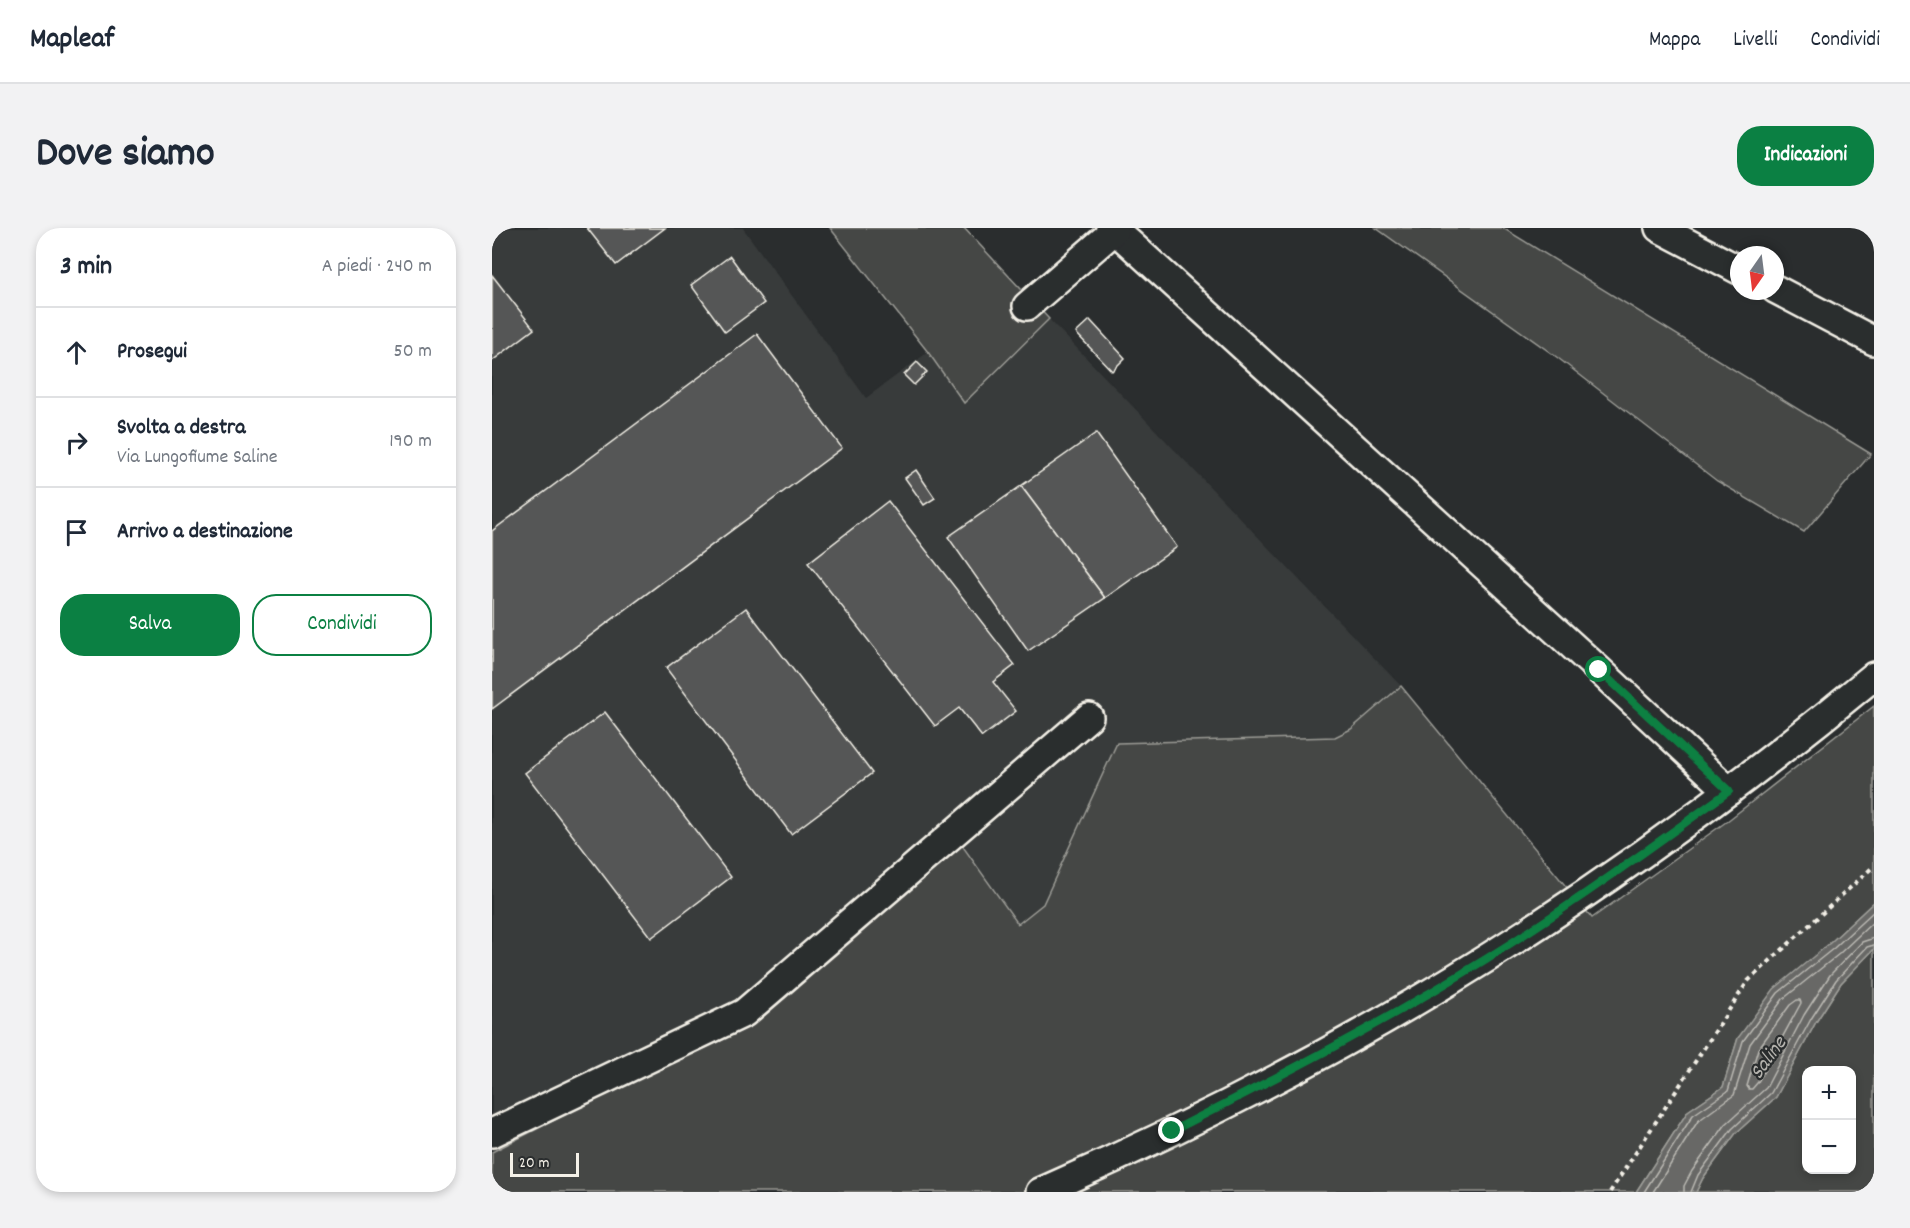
<!DOCTYPE html>
<html lang="it">
<meta charset="utf-8">
<style>
body{margin:0;font-family:Dekko,sans-serif;background:#f2f2f3;color:#1f2937}
.controls{position:absolute;right:18px;bottom:18px;display:grid;overflow:hidden;border-radius:12px;box-shadow:0 3px 9px #0003}
.controls button{width:54px;height:54px;display:grid;place-items:center;padding:0;border:0;border-bottom:2px solid #e0e1e3;background:#fff;color:#1f2937;font:30px sans-serif}
.compass{position:absolute;left:1238px;top:18px;width:54px;height:54px;border-radius:50%;background:#fff;box-shadow:0 3px 9px #0003;rotate:194deg}
.scale{position:absolute;left:18px;bottom:15px;width:69px;box-sizing:border-box;padding-left:6px;border:3px solid #f4f1e8;border-top:0;font-size:16px;line-height:21px;white-space:nowrap;color:#f4f1e8;-webkit-text-stroke:4px #2a2d2e;paint-order:stroke}
.stop{position:absolute;width:18px;height:18px;margin:-14px;border:4px solid #0b8043;border-radius:50%;background:#fff}
.stop.end{background:#0b8043;border-color:#fff;box-shadow:0 2px 6px #0008}
.list{margin:0;padding:0;list-style:none}
h2{display:flex;justify-content:space-between;align-items:center;height:78px;margin:0;padding:0 24px;font-size:26px}
h2 small{font-size:20px;font-weight:400;color:#747a83}
.list li{display:grid;grid-template-columns:39px 1fr auto;gap:18px;align-items:center;box-sizing:border-box;height:90px;padding:0 24px;border-top:2px solid #e0e1e3}
.list b{display:block;font-size:22px;white-space:nowrap}
.list p{margin:0;font-size:20px;white-space:nowrap;color:#747a83}
.list em{font-size:20px;font-style:normal;color:#747a83}
.actions{display:flex;gap:12px;padding:18px 24px}
.actions a{flex:1;padding:14px 0;border:2px solid #0b8043;border-radius:24px;text-align:center;font-size:21px;color:#0b8043}
.actions .main{background:#0b8043;color:#fff}
.icon{flex:none;width:33px;height:33px;fill:none;stroke:currentColor;stroke-width:2;stroke-linecap:round;stroke-linejoin:round}
.map{position:relative;flex:none;width:1382px;height:964px;overflow:hidden;border-radius:24px}
header{display:flex;align-items:center;gap:36px;box-sizing:border-box;height:84px;padding:0 30px;background:#fff;border-bottom:2px solid #e0e1e3}
header strong{font-size:28px}
nav{display:flex;gap:33px;margin-inline-start:auto;font-size:21px}
.intro{display:flex;align-items:center;justify-content:space-between;box-sizing:border-box;height:144px;padding:0 36px}
h1{margin:0;font-size:42px}
.button{padding:15px 27px;border-radius:24px;background:#0b8043;color:#fff;font-size:21px;font-weight:700}
main{display:flex;gap:36px;padding:0 36px}
aside{flex:1;background:#fff;border-radius:24px;box-shadow:0 3px 9px #0003}
.map>svg:first-child{display:block}
.built{fill:#373a3a}
.green{fill:#444645;stroke:#9c9c96;stroke-width:1.5;fill-rule:evenodd}
.water{fill:#676866;stroke:#9f9f9a;stroke-width:1.5}
.lines{fill:none;stroke-linecap:round;stroke-linejoin:round}
.shore{stroke:#bcbab4;stroke-width:1.5}
.building{fill:#555756;stroke:#f4f1e8;stroke-width:1.5}
.minor-casing{stroke:#f4f1e8;stroke-width:32}
.path{stroke:#f4f1e8;stroke-width:4;stroke-dasharray:4.5 4.5;stroke-linecap:butt}
.minor{stroke:#2a2d2e;stroke-width:27}
.route{stroke:#0b8043;stroke-width:8}
.labels{text-anchor:middle;stroke-width:4.5;stroke-linejoin:round;paint-order:stroke}
.water-label{font-size:21px;font-style:italic;fill:#b5b3ae;stroke:#2a2d2e}
</style>
<header>
<strong>Mapleaf</strong>
<nav><a>Mappa</a><a>Livelli</a><a>Condividi</a></nav>
</header>
<div class="intro"><h1>Dove siamo</h1><a class="button">Indicazioni</a></div>
<main>
<aside>
<h2>3 min<small>A piedi · 240 m</small></h2>
<ul class="list">
<li><svg class="icon" aria-label="ahead" viewBox="0 0 24 24"><path d="M12 20V5M6 11l6-6 6 6"/></svg><div><b>Prosegui</b></div><em>50 m</em></li>
<li><svg class="icon" aria-label="right" viewBox="0 0 24 24"><path d="M7 20v-9h11M14 6l5 5-5 5"/></svg><div><b>Svolta a destra</b><p>Via Lungofiume Saline</p></div><em>190 m</em></li>
<li><svg class="icon" aria-label="arrive" viewBox="0 0 24 24"><path d="M6 21V4h12l-3 4 3 4H6"/></svg><div><b>Arrivo a destinazione</b></div></li>
</ul>
<div class="actions"><a class="main">Salva</a><a>Condividi</a></div>
</aside>
<div class="map">
<svg width="1382" height="964" viewBox="0 0 1382 964">
<rect width="100%" height="100%" fill="#2a2d2e"/>
<filter id="ink" filterUnits="userSpaceOnUse"><feTurbulence type="fractalNoise" baseFrequency=".0167" numOctaves="2"/><feDisplacementMap in="SourceGraphic" scale="12" xChannelSelector="R" yChannelSelector="G"/><feConvolveMatrix kernelMatrix="1 2 1 2 8 2 1 2 1" color-interpolation-filters="sRGB"/></filter>
<g filter="url(#ink)">
<polygon class="built" points="0,0 251,0 374,170 436,124 472,174 557,91 909,458 859,501 843,509 625,515 551,677 525,696 468,614 262,790 0,924"/>
<g class="green">
<polygon points="338,0 472,0 557,91 472,175 436,124"/>
<polygon points="884,0 1011,0 1379,226 1312,304 1225,253 1066,130"/>
<polygon points="909,458 1100,690 1234,594 1382,478 1382,674 1338,715 1246,810 1231,859 1196,883 1144,964 0,964 0,924 262,790 467,613 526,696 551,676 625,515 843,509 859,501"/>
<path d="M1382 721V964H1204L1211 950 1244 905 1284 869 1324 794 1349 755ZM1314 842H1360V942H1314Z"/>
</g>
<polygon class="water" points="1382,674 1382,721 1349,755 1324,794 1284,869 1244,905 1211,950 1204,964 1144,964 1196,883 1231,859 1246,810 1282,761 1338,715"/>
<g class="lines">
<g class="shore">
<polygon points="1305,772 1308,772 1309,775 1266,854 1260,861 1257,861 1255,858 1266,821 1298,777"/>
<polyline points="1152,964 1201,887 1236,863 1251,813 1286,765 1342,720 1382,683"/>
<polyline points="1161,964 1206,893 1242,867 1258,816 1291,771 1347,726 1382,693"/>
<polyline points="1192,964 1192,958 1200,943 1234,896 1274,860 1312,787 1338,747 1370,714 1382,710"/>
<polyline points="1199,964 1206,947 1240,901 1279,865 1319,791 1344,752 1375,719 1382,717"/>
</g>
</g>
<g class="building">
<polygon points="95,0 173,0 124,37"/>
<polygon points="238,28 272,75 233,104 199,57"/>
<polygon points="0,47 42,101 0,133"/>
<polygon points="598,92 633,130 620,143 584,105"/>
<polygon points="265,106 350,220 0,481 0,303"/>
<polygon points="425,134 435,144 422,157 412,147"/>
<polygon points="604,205 685,319 613,370 529,258"/>
<polygon points="424,242 443,270 432,277 413,250"/>
<polygon points="529,258 613,370 536,423 456,309"/>
<polygon points="396,273 523,437 501,454 524,483 490,509 467,480 443,498 316,335"/>
<polygon points="254,380 380,545 299,606 174,440"/>
<polygon points="113,484 239,649 159,710 33,545"/>
</g>
<g class="lines">
<defs>
<g id="minor">
<polyline points="625,0 623,2 1107,442 1237,563"/>
<polyline points="1167,0 1247,42"/>
<polyline points="1283,61 1382,113"/>
<polyline points="535,78 623,2 618,0"/>
<polyline points="0,905 252,785 597,489"/>
<path d="M548 964C701 897 852 820 995 730 1130 645 1259 550 1382 448"/>
</g>
</defs>
<use href="#minor" class="minor-casing"/>
<polyline class="path" points="1118,964 1256,753 1382,638"/>
<use href="#minor" class="minor"/>
</g>
</g>
<g class="lines" filter="url(#ink)">
<path class="route" d="M680 903C786 849 893 794 994 731 1077 679 1157 621 1237 563L1107 442"/>
</g>
<g class="labels">
<g class="water-label">
<text transform="translate(1275 829) rotate(-54)" y="7">Saline</text>
</g>
</g>
</svg>
<div class="controls">
<button>+</button>
<button>−</button>
</div>
<svg class="compass" viewBox="-18 -18 36 36"><path d="M0-13l5 13h-10z" fill="#e53935"/><path d="M0 13l5-13h-10z" fill="#747a83"/></svg>
<div class="scale">20 m</div>
<div class="stop" style="left:1107px;top:442px"></div>
<div class="stop end" style="left:680px;top:903px"></div>
</div>
</main>
